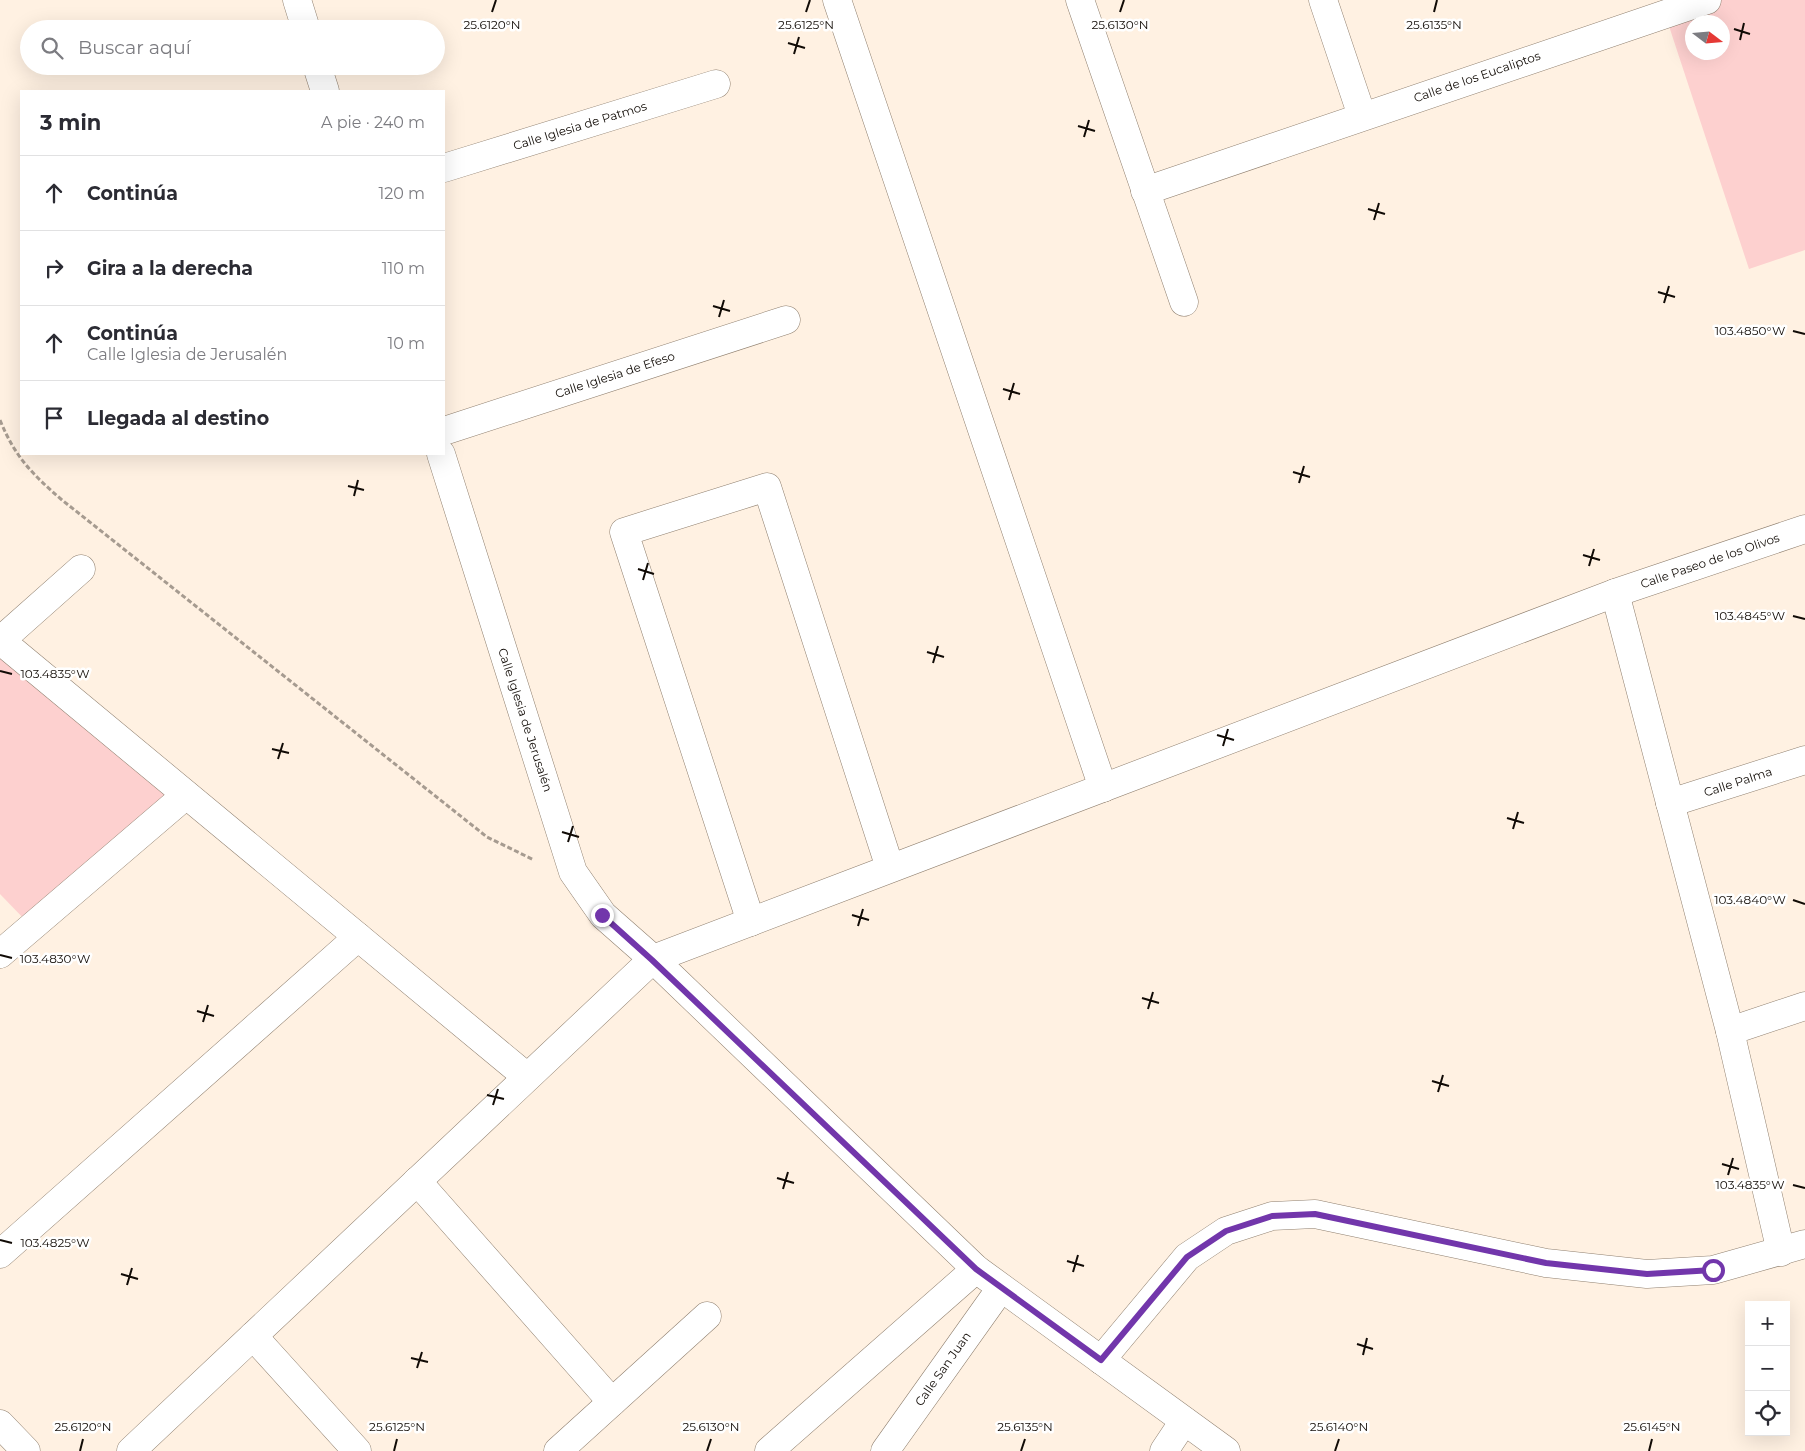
<!DOCTYPE html>
<html lang="es">
<meta charset="utf-8">
<style>
body{margin:0;font-family:Montserrat,sans-serif;background:#f7f7f7;color:#2b2b33}
.controls{position:absolute;right:15px;bottom:15px;display:grid;overflow:hidden;border-radius:0px;box-shadow:0 5px 20px #0002}
.controls button{width:45px;height:45px;display:grid;place-items:center;padding:0;border:0;border-bottom:1px solid #e1e1e2;background:#fff;color:#2b2b33;font:25px sans-serif}
.compass{position:absolute;left:1685px;top:15px;width:45px;height:45px;border-radius:50%;background:#fff;box-shadow:0 5px 20px #0002;rotate:106deg}
.stop{position:absolute;width:15px;height:15px;margin:-11px;border:4px solid #7236ab;border-radius:50%;background:#fff}
.stop.end{background:#7236ab;border-color:#fff;box-shadow:0 1px 5px #0008}
.list{margin:0;padding:0;list-style:none}
h2{display:flex;justify-content:space-between;align-items:center;height:65px;margin:0;padding:0 20px;font-size:21px}
h2 small{font-size:16px;font-weight:400;color:#7c7c81}
.list li{display:grid;grid-template-columns:32px 1fr auto;gap:15px;align-items:center;box-sizing:border-box;height:75px;padding:0 20px;border-top:1px solid #e1e1e2}
.list b{display:block;font-size:19px;white-space:nowrap}
.list p{margin:0;font-size:16px;white-space:nowrap;color:#7c7c81}
.list em{font-size:16px;font-style:normal;color:#7c7c81}
.icon{flex:none;width:28px;height:28px;fill:none;stroke:currentColor;stroke-width:2;stroke-linecap:round;stroke-linejoin:round}
.map{position:relative;flex:none;width:1805px;height:1451px;overflow:hidden}
.search{position:absolute;background:#fff;box-shadow:0 5px 20px #0002;left:20px;top:20px;width:425px;height:55px;display:flex;align-items:center;gap:12px;box-sizing:border-box;padding:0 18px;border-radius:28px;color:#7c7c81;font-size:19px}
.panel{position:absolute;background:#fff;box-shadow:0 5px 20px #0002;left:20px;top:90px;width:425px;height:365px;border-radius:0px}
.map>svg:first-child{display:block}
.green{fill:#fdd0cf;fill-rule:evenodd}
.lines{fill:none;stroke-linecap:round;stroke-linejoin:round}
.minor-casing{stroke:#908070;stroke-width:29}
.path{stroke:#a69b90;stroke-width:3;stroke-dasharray:5 2.5;stroke-linecap:butt}
.minor{stroke:#fff;stroke-width:28}
.route{stroke:#7236ab;stroke-width:6}
.ticks{fill:none;stroke:#110b06;stroke-width:2}
.labels{text-anchor:middle;stroke-width:5;stroke-linejoin:round;paint-order:stroke}
.street-label{font-size:12px;fill:#110b06;stroke:#fff}
.ticks-label{font-size:12px;text-anchor:middle;fill:#110b06;stroke:#fff;stroke-width:5;stroke-linejoin:round;paint-order:stroke}
</style>
<div class="map">
<svg width="1805" height="1451" viewBox="0 0 1805 1451">
<rect width="100%" height="100%" fill="#fff1e2"/>
<g class="green">
<path d="M1707 0H1805V250L1749 269 1665 14ZM1692 22H1722V52H1692Z"/>
<polygon points="0,645 174,793 28,923 0,894"/>
</g>
<g class="lines">
<defs>
<g id="minor">
<polyline points="297,0 306,29"/>
<polyline points="837,0 1103,788"/>
<polyline points="1080,0 1184,302"/>
<polyline points="1323,0 1362,116"/>
<polyline points="317,66 325,91"/>
<polyline points="444,168 716,84"/>
<polyline points="1145,191 1707,0"/>
<polyline points="444,431 786,320"/>
<polyline points="441,454 573,872 603,915 653,959 976,1269 1226,1451"/>
<polyline points="1615,593 1730,1031 1781,1252"/>
<polyline points="0,641 81,569"/>
<polyline points="1,641 527,1077"/>
<polyline points="1670,803 1805,760"/>
<polyline points="751,922 624,532 767,487 890,868"/>
<polyline points="0,954 186,795"/>
<polyline points="1730,1031 1805,1006"/>
<polyline points="417,1181 612,1402"/>
<polyline points="0,1254 358,937"/>
<polyline points="253,1336 357,1451"/>
<polyline points="1101,1360 1187,1257 1226,1231 1272,1216 1315,1214 1546,1263 1647,1274 1713,1270 1805,1244"/>
<polyline points="0,1424 26,1451"/>
<polyline points="131,1451 653,959 1615,593 1805,529"/>
<polyline points="558,1451 707,1316"/>
<polyline points="769,1451 976,1269"/>
<polyline points="885,1451 1001,1288"/>
<polyline points="1164,1451 1184,1421"/>
</g>
</defs>
<use href="#minor" class="minor-casing"/>
<path class="path" d="M0 420C15 457 32 474 62 500L487 837 534 860"/>
<use href="#minor" class="minor"/>
</g>
<g class="lines">
<polyline class="route" points="602,915 652,960 976,1269 1101,1360 1187,1257 1226,1231 1272,1216 1315,1214 1546,1263 1647,1274 1713,1270"/>
</g>
<path class="ticks" d="M492 12 496 0M806 12 810 0M1120 12 1124 0M1434 12 1437 0M1734 29 1750 34M1740 40 1744 23M788 43 805 48M794 54 799 37M1078 126 1095 131M1084 137 1089 120M1368 209 1385 214M1374 220 1379 203M1658 292 1675 297M1664 303 1669 286M713 306 730 311M719 317 724 300M1793 331 1805 334M1003 389 1020 394M1009 400 1014 383M1293 472 1310 477M1299 483 1304 466M348 486 364 490M354 496 358 480M1583 555 1600 560M1589 566 1594 549M638 569 654 574M643 580 648 563M1793 616 1805 619M927 652 944 657M933 663 938 646M0 671 12 674M1217 735 1234 740M1223 746 1228 729M272 749 289 753M278 759 283 743M1507 818 1524 823M1513 829 1518 812M562 832 579 837M568 842 573 826M1793 900 1805 904M852 915 869 920M858 926 863 909M0 955 12 958M1142 998 1159 1003M1148 1009 1153 992M197 1011 214 1016M203 1022 208 1005M1432 1081 1449 1086M1438 1092 1443 1075M487 1095 504 1099M493 1105 498 1089M1722 1164 1739 1169M1728 1175 1733 1158M777 1178 794 1183M1793 1185 1805 1188M783 1189 788 1172M0 1240 12 1243M1067 1261 1084 1266M1073 1272 1078 1255M121 1274 138 1279M127 1285 132 1268M1357 1344 1373 1349M1363 1355 1367 1338M411 1358 428 1362M417 1368 422 1352M80 1451 83 1439M394 1451 397 1439M707 1451 711 1439M1021 1451 1025 1439M1335 1451 1339 1439M1649 1451 1652 1439"/>
<g class="labels">
<g class="street-label">
<text transform="translate(1477 77) rotate(-19)" y="4">Calle de los Eucaliptos</text>
<text transform="translate(580 126) rotate(-17)" y="4">Calle Iglesia de Patmos</text>
<text transform="translate(615 375) rotate(-18)" y="4">Calle Iglesia de Efeso</text>
<text transform="translate(1710 561) rotate(-19)" y="4">Calle Paseo de los Olivos</text>
<text transform="translate(525 720) rotate(72)" y="4">Calle Iglesia de Jerusalén</text>
<text transform="translate(1738 782) rotate(-18)" y="4">Calle Palma</text>
<text transform="translate(943 1369) rotate(-55)" y="4">Calle San Juan</text>
</g>
</g>
<g class="ticks-label">
<text x="492" y="29">25.6120°N</text>
<text x="806" y="29">25.6125°N</text>
<text x="1120" y="29">25.6130°N</text>
<text x="1434" y="29">25.6135°N</text>
<text x="1750" y="335">103.4850°W</text>
<text x="1750" y="620">103.4845°W</text>
<text x="55" y="678">103.4835°W</text>
<text x="1750" y="904">103.4840°W</text>
<text x="55" y="963">103.4830°W</text>
<text x="1750" y="1189">103.4835°W</text>
<text x="55" y="1247">103.4825°W</text>
<text x="83" y="1431">25.6120°N</text>
<text x="397" y="1431">25.6125°N</text>
<text x="711" y="1431">25.6130°N</text>
<text x="1025" y="1431">25.6135°N</text>
<text x="1339" y="1431">25.6140°N</text>
<text x="1652" y="1431">25.6145°N</text>
</g>
</svg>
<div class="controls">
<button>+</button>
<button>−</button>
<button><svg class="icon" aria-label="locate" viewBox="0 0 24 24"><circle cx="12" cy="12" r="6"/><path d="M12 2v4M12 18v4M2 12h4M18 12h4"/></svg></button>
</div>
<svg class="compass" viewBox="-18 -18 36 36"><path d="M0-13l5 13h-10z" fill="#e53935"/><path d="M0 13l5-13h-10z" fill="#7c7c81"/></svg>
<div class="stop" style="left:1713px;top:1270px"></div>
<div class="stop end" style="left:602px;top:915px"></div>
<div class="search"><svg class="icon" aria-label="search" viewBox="0 0 24 24"><circle cx="10" cy="10" r="6"/><path d="M15 15l6 6"/></svg>Buscar aquí</div>
<section class="panel">
<h2>3 min<small>A pie · 240 m</small></h2>
<ul class="list">
<li><svg class="icon" aria-label="ahead" viewBox="0 0 24 24"><path d="M12 20V5M6 11l6-6 6 6"/></svg><div><b>Continúa</b></div><em>120 m</em></li>
<li><svg class="icon" aria-label="right" viewBox="0 0 24 24"><path d="M7 20v-9h11M14 6l5 5-5 5"/></svg><div><b>Gira a la derecha</b></div><em>110 m</em></li>
<li><svg class="icon" aria-label="ahead" viewBox="0 0 24 24"><path d="M12 20V5M6 11l6-6 6 6"/></svg><div><b>Continúa</b><p>Calle Iglesia de Jerusalén</p></div><em>10 m</em></li>
<li><svg class="icon" aria-label="arrive" viewBox="0 0 24 24"><path d="M6 21V4h12l-3 4 3 4H6"/></svg><div><b>Llegada al destino</b></div></li>
</ul>
</section>
</div>
